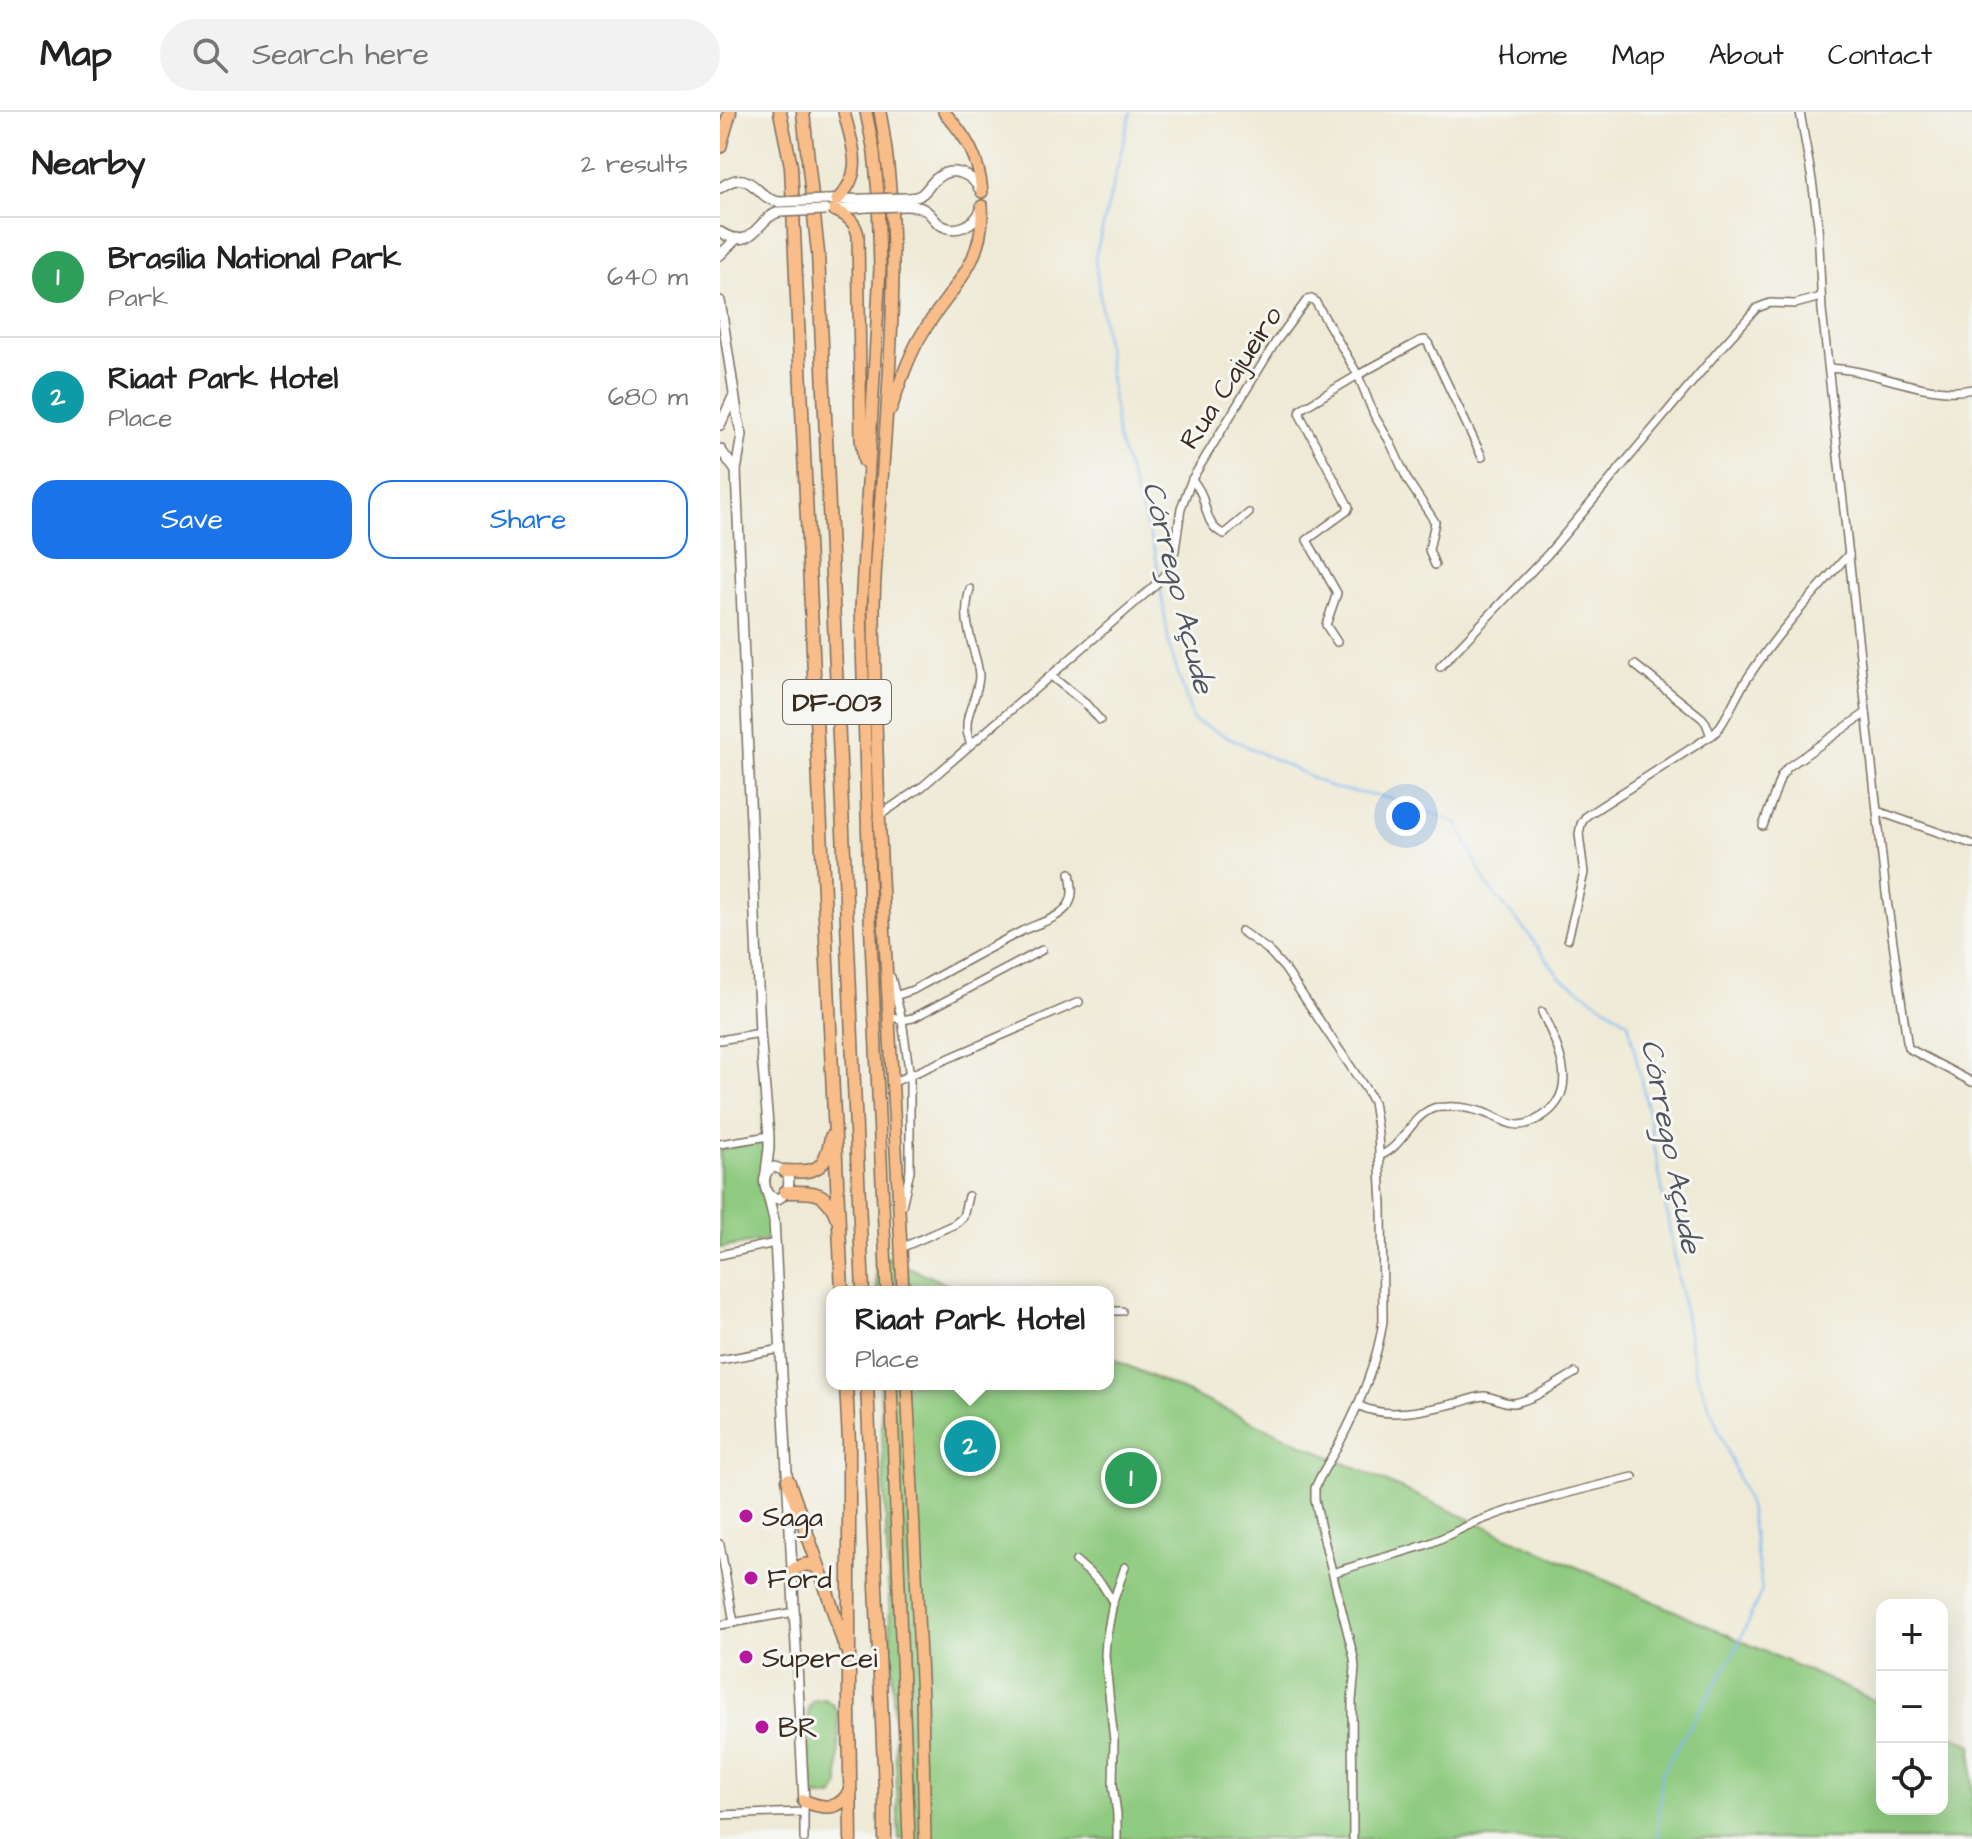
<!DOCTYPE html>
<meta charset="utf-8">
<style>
body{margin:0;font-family:"Architects Daughter",sans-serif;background:#f2f2f2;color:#222}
.controls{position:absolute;right:24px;bottom:24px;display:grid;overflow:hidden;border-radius:16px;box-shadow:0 8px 32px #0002}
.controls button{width:72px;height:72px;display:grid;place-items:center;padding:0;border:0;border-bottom:2px solid #e0e0e0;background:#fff;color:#222;font:40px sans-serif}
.you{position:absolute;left:686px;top:704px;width:28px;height:28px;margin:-20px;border:6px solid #fff;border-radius:50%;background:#1a73e8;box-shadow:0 0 0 12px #1a73e833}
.badge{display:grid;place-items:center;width:52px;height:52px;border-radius:50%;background:#1a73e8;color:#fff;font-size:26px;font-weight:700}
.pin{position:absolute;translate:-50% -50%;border:4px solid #fff;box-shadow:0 2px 8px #0006}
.popup{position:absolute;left:106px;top:1174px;width:288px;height:104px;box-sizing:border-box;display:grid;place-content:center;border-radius:16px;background:#fff;filter:drop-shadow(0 2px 6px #0005);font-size:26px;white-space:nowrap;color:#767676}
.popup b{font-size:30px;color:#222}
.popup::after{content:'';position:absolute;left:50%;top:100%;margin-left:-16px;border:16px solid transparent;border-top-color:#fff}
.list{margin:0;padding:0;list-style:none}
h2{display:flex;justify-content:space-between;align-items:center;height:104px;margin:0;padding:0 32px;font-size:34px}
h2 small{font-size:26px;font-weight:400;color:#767676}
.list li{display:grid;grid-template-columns:52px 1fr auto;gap:24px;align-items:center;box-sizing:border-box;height:120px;padding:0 32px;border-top:2px solid #e0e0e0}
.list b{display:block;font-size:30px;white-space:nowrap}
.list p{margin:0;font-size:26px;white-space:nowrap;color:#767676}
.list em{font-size:26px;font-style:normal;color:#767676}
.actions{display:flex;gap:16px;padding:24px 32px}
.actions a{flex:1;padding:18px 0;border:2px solid #1a73e8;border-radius:24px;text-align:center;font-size:28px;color:#1a73e8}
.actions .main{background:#1a73e8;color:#fff}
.icon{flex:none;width:44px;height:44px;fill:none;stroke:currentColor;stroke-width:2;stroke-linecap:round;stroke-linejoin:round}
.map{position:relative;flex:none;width:1252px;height:1727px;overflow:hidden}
header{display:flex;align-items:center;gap:48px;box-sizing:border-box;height:112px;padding:0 40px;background:#fff;border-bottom:2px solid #e0e0e0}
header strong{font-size:38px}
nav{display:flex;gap:44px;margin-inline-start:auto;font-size:28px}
.search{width:560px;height:72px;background:#f2f2f2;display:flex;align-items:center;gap:20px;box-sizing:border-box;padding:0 28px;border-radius:44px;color:#767676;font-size:30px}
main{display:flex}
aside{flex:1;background:#fff}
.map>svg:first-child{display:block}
.green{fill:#8eca7f;stroke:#647a4e;stroke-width:2}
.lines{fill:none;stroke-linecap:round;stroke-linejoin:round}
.stream{stroke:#83b9f2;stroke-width:2}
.minor-casing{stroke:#7a6d5e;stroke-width:10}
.tertiary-casing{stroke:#7a6d5e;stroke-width:12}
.primary-casing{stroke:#7a6d5e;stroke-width:14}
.trunk-casing{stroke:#7a6d5e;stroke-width:15}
.minor{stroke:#fff;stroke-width:7}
.tertiary{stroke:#fff;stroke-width:9}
.primary{stroke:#f8bd88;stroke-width:11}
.trunk{stroke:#f8bd88;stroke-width:12}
.tertiary-bridge-casing{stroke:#7a6d5e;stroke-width:12;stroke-linecap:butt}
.tertiary-bridge{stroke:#fff;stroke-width:9}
.poi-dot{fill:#b5179e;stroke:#f6f6f2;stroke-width:3}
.labels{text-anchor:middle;stroke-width:6;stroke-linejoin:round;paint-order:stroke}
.shield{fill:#f6f6f2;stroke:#73675e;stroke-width:2}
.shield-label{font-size:26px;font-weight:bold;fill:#3b2a1e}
.street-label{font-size:28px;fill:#3b2a1e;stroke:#f6f6f2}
.poi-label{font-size:28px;fill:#3b2a1e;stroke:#f6f6f2;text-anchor:start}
.water-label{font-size:30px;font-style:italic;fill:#51555e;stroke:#f6f6f2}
</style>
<header>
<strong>Map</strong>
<div class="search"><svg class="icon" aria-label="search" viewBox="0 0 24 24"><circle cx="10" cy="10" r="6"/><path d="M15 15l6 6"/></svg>Search here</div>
<nav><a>Home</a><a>Map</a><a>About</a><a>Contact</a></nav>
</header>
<main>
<aside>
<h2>Nearby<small>2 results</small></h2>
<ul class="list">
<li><span class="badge" style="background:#2e9e5b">1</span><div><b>Brasília National Park</b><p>Park</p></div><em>640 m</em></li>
<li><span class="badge" style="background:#0f9aa8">2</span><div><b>Riaat Park Hotel</b><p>Place</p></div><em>680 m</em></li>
</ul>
<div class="actions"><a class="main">Save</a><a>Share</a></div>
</aside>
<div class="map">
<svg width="1252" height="1727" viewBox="0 0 1252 1727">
<rect width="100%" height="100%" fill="#f6f6f2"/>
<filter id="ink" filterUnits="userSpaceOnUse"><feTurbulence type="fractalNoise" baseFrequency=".0125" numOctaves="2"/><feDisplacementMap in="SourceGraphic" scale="16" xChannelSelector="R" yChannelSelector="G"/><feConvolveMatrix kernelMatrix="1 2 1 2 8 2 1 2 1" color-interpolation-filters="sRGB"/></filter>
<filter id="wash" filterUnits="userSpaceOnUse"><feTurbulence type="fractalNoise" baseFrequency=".006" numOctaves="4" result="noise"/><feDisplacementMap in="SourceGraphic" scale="32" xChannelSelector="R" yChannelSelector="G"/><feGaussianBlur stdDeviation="1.8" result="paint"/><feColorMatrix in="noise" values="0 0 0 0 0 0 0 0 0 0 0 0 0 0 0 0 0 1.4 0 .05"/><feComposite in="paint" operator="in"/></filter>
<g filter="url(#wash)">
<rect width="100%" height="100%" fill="#eeead6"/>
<g class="green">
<polygon points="43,1030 46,1038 46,1085 52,1127 0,1136 0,1037"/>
<polygon points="155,1140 244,1180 157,1180"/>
<polygon points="388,1245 1162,1592 1162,1697 1222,1697 1222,1619 1252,1633 1252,1727 179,1727 160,1272 388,1272"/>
<path d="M105 1587 113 1593 118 1601 119 1675 114 1683C102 1686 95 1687 88 1677V1597L93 1589Z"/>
</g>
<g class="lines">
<g class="stream">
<polyline points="411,0 375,146 398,327 435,440 439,466"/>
<polyline points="440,472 449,533 473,608 613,676 679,688 737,711 768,775 810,824 839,864 908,910 927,994 975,1258 1029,1394 1042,1478 1014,1541 941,1662 938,1727"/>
</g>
</g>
</g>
<g filter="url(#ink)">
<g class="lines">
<defs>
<g id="minor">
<polyline points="1080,0 1092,68 1098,113 1102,198 1166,781 1188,936 1252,970"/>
<path d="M1109 256C1117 257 1126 257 1134 259 1169 265 1217 286 1252 277"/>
<path d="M472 367C476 373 480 378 482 384 487 399 488 416 504 422L529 401"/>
<path d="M250 477C243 500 248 517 254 540 256 548 259 556 259 565 257 591 239 606 251 632"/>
<polyline points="617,530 606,513 617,481 587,428 627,399 629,395 580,303 581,297 638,263 654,303 670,330 688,369 715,410 709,438 715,453"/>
<polyline points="915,553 982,606 986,611 991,624"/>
<polyline points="720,555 828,442 1000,237 1037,196 1050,191 1075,192 1101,185"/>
<polyline points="331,564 366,592 380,608"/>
<polyline points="1157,699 1252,732"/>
<polyline points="160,703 203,674 432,476 449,458 455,438 461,396 472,367 555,231 587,188 591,187 595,189 638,263 700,229 705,228 708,231 762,345"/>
<polyline points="1043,714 1061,664 1068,655 1146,601"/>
<path d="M521 819 547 837 565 857 647 979 653 990 658 1022 662 1092 663 1209C657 1252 639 1294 619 1332 611 1347 601 1361 595 1376V1387L600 1412 634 1546 635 1556 632 1589 633 1727"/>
<path d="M848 827 864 761 859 722 861 712 866 704 995 621C1009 605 1015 584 1027 567 1056 522 1093 482 1129 442"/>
<polyline points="171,865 182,908 190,965 190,1059 182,1094"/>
<path d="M175 884 193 878C229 858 265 838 302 819 316 812 335 808 346 796 355 786 352 773 350 761"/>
<polyline points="170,904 182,908 193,906 322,838"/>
<polyline points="0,928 40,921"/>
<polyline points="174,970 359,890"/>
<polyline points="0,1032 49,1024"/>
<path d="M659 1044C684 1035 690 1004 714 996 716 995 725 995 727 995 744 994 759 998 775 1005 780 1007 786 1011 792 1012 803 1015 812 1011 821 1005 863 979 837 934 822 900"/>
<polyline points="181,1136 235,1112 243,1105 248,1084"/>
<polyline points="0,1143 55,1131"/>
<polyline points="388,1199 402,1199"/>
<polyline points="0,1248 61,1237"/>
<path d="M638 1293C668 1309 709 1297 741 1290 748 1288 757 1284 765 1284 775 1285 784 1292 794 1291 816 1287 837 1271 855 1261"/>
<polyline points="0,1432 14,1511"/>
<polyline points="356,1449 381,1471 393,1490 386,1529 385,1543 394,1629 393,1673 397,1702 397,1727"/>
<path d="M613 1461C644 1450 676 1443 708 1432 727 1425 744 1414 764 1407 812 1389 863 1377 913 1365"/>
<polyline points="393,1490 405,1455"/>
<polyline points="0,1513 75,1500"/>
<polyline points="0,1703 84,1700"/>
<polyline points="84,1727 84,1696"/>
</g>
<g id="tertiary">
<path d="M0 76C32 52 35 87 59 90"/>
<path d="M186 86C191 86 194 86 199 84 207 80 210 71 217 66 232 53 252 62 260 78"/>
<polyline points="105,88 147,87"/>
<path d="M186 94C193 94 199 94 205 98 211 102 214 108 219 112 236 123 255 113 262 96"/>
<polyline points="112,98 147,95"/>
<path d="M0 120C35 141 35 107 59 100"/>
<polyline points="0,143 17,126"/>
<polyline points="0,189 18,307 22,323 16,359 40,921 49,1024 49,1036 46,1060"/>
<polyline points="0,313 13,285"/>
<polyline points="0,337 16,359"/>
<path d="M55 1055 65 1059C72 1069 69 1081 58 1087L48 1083C43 1072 42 1058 55 1055Z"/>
<polyline points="48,1083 54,1108 84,1689"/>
</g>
<g id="primary">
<polyline points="146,0 154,40 158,82 160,157 141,496 150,805 167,1180"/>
<path d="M160 0C184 127 169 257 161 385 158 423 154 461 154 499 156 726 173 953 183 1180"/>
<path d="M224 0C247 25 259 46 262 80"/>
<path d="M117 88C146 60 132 34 124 0"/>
<path d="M113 98C126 102 135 109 138 123L141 327 144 349"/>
<path d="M171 297C179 273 187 249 199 227 226 179 265 156 262 94"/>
<polyline points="171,1272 189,1727"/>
<polyline points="187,1272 202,1588 205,1727"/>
</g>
<g id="trunk">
<polyline points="60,0 71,54 122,1180"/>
<polyline points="83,0 98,141 143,1180"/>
<polyline points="0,35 10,0"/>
<path d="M65 1059C97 1061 105 1058 111 1025"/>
<path d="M65 1080C92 1080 106 1077 117 1106"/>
<polyline points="126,1272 129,1330 129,1599 131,1727"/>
<polyline points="147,1272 165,1677 165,1727"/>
<polyline points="68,1368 100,1458 125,1535"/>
<path d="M72 1459C83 1452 90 1449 100 1458"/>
<path d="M84 1689C104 1697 120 1699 130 1678"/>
</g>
</defs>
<use href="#minor" class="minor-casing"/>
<use href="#tertiary" class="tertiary-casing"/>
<use href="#primary" class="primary-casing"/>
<use href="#trunk" class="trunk-casing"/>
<use href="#minor" class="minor"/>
<use href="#tertiary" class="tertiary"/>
<use href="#primary" class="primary"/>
<use href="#trunk" class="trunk"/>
<defs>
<g id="tertiary-bridge">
<polyline points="147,87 186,86"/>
<polyline points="59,90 105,88"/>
<polyline points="147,95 186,94"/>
<polyline points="59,100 105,98"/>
</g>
</defs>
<use href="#tertiary-bridge" class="tertiary-bridge-casing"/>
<use href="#tertiary-bridge" class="tertiary-bridge"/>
</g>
</g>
<g class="poi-dot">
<circle cx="26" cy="1404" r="8"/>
<circle cx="31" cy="1466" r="8"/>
<circle cx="26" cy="1545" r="8"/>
<circle cx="42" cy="1615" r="8"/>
</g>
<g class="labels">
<rect class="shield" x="63" y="568" width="108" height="44" rx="6"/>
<g class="shield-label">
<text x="117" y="599">DF-003</text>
</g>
<g class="street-label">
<text transform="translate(510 265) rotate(-57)" y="10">Rua Cajueiro</text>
</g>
<g class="poi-label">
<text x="42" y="1414">Saga</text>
<text x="47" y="1476">Ford</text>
<text x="42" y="1555">Supercei</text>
<text x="58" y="1625">BR</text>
</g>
<g class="water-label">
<text transform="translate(459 475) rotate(76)" y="10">Córrego Açude</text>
<text transform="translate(952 1034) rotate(79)" y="10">Córrego Açude</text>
</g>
</g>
</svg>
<div class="controls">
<button>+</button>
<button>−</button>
<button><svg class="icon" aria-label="locate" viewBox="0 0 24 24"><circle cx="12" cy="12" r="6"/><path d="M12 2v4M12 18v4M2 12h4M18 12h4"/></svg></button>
</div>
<div class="you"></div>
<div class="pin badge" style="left:411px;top:1366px;background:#2e9e5b">1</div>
<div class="pin badge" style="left:250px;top:1334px;background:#0f9aa8">2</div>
<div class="popup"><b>Riaat Park Hotel</b>Place</div>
</div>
</main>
